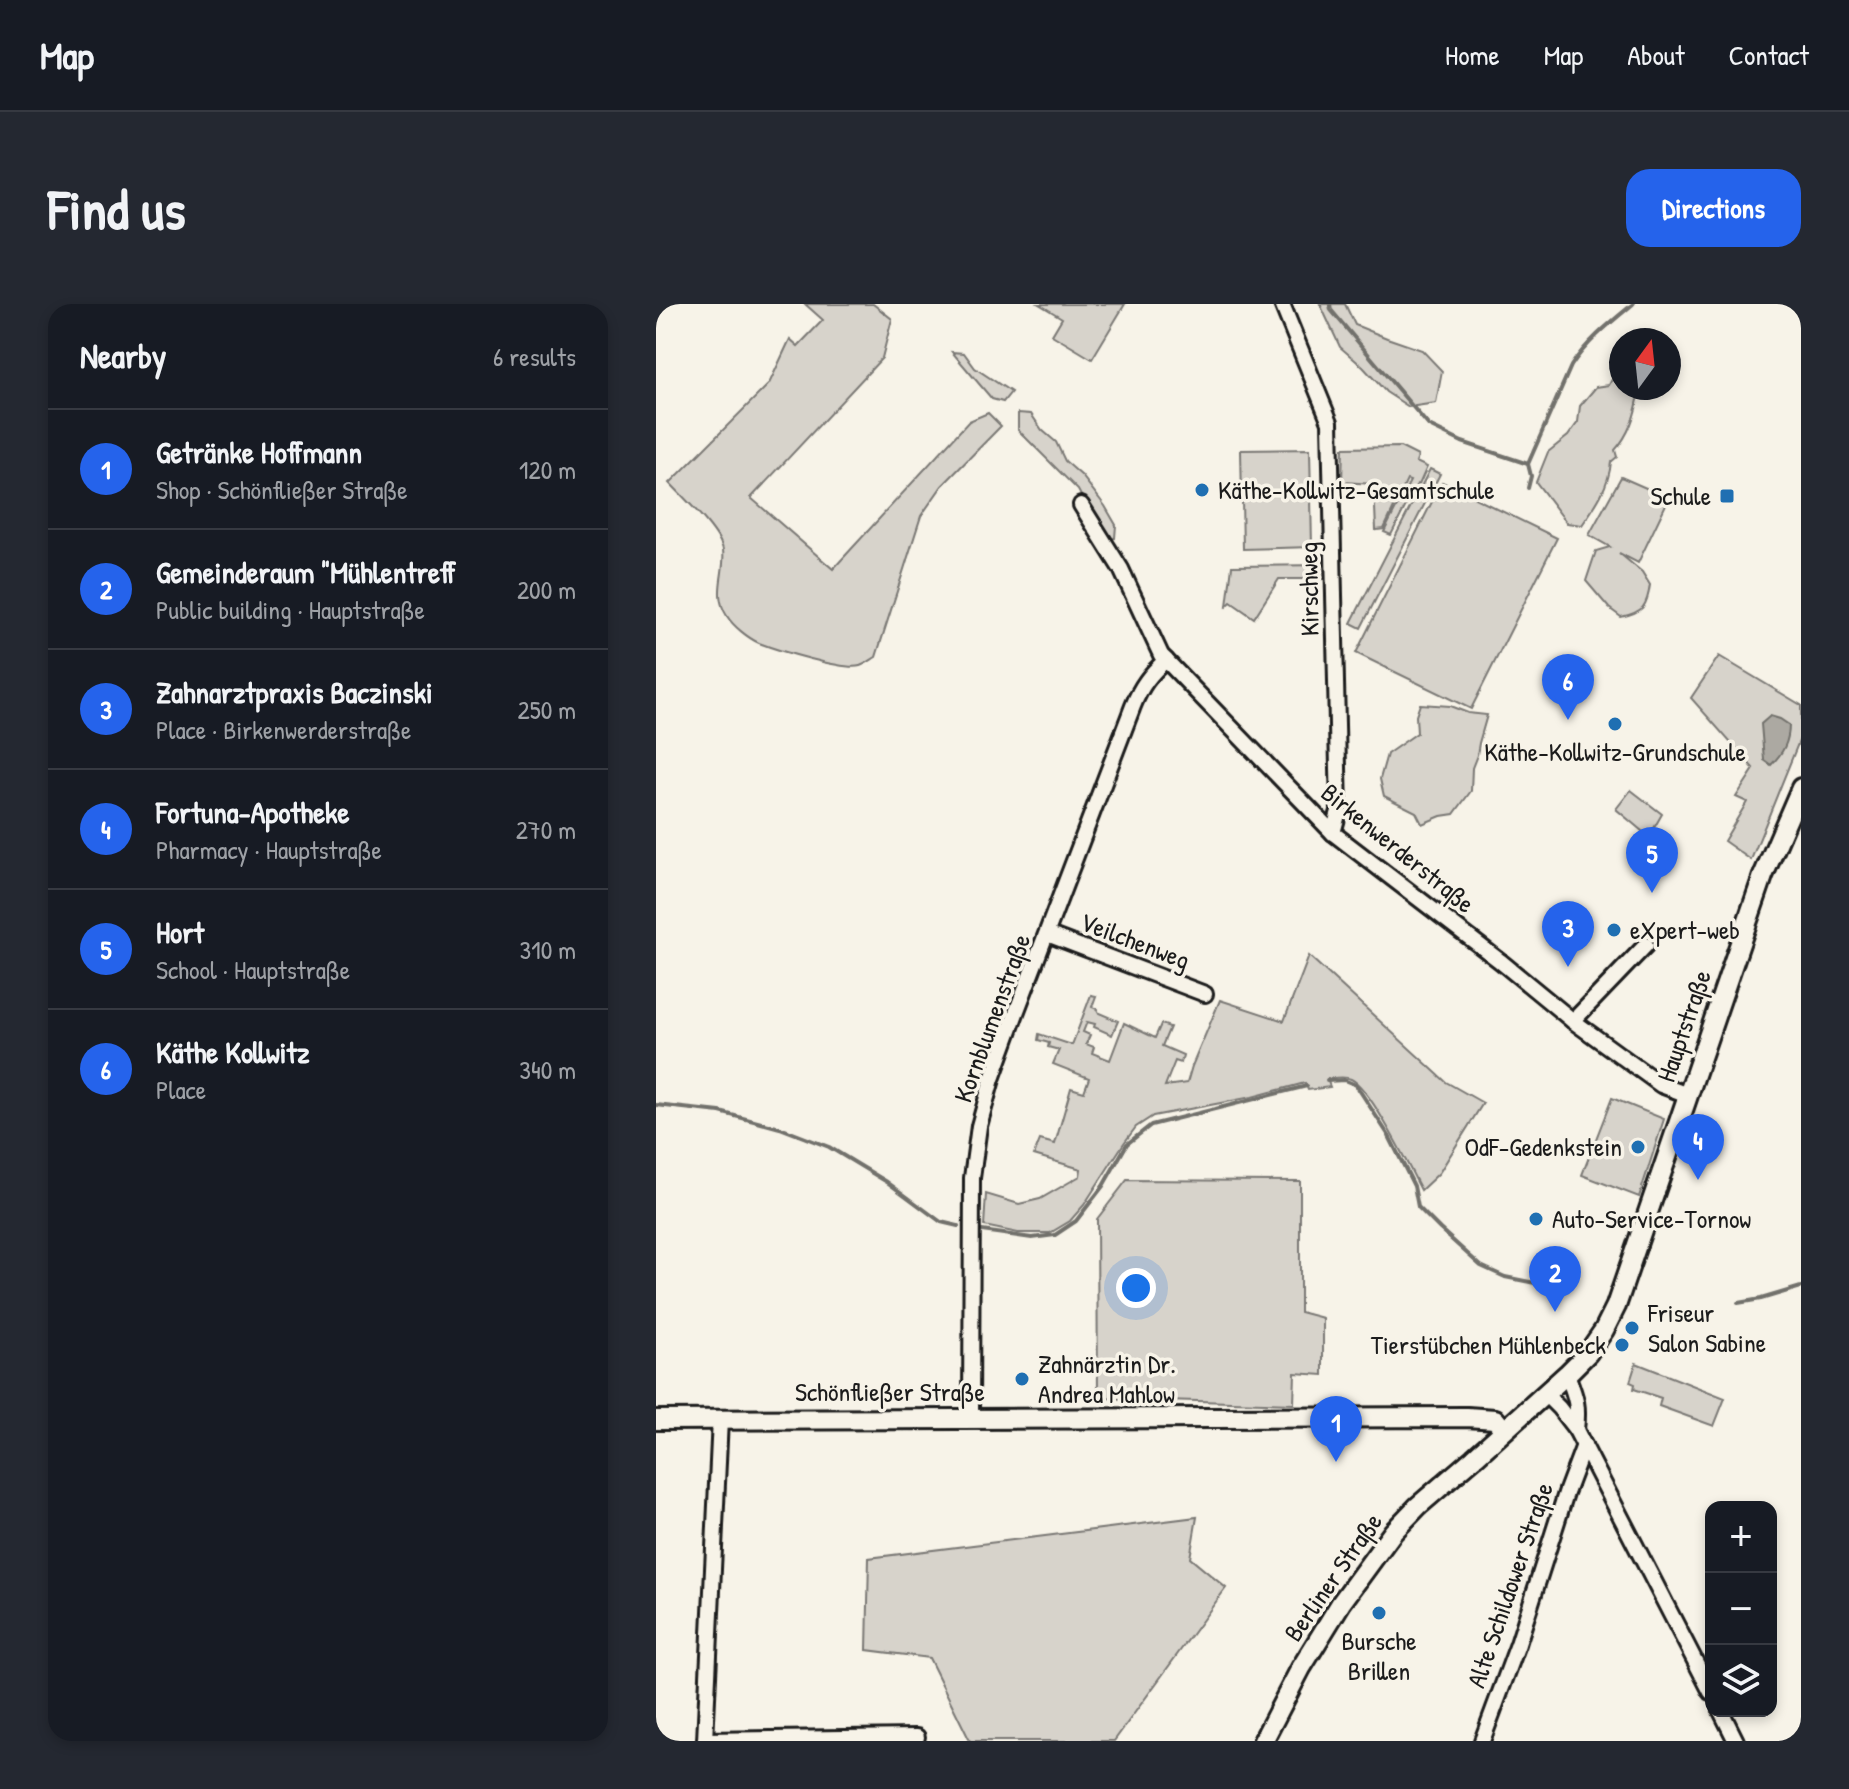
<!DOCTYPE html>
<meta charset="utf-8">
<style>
body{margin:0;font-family:"Patrick Hand",sans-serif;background:#242831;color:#f1f3f6}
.controls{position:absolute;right:24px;bottom:24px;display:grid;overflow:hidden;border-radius:16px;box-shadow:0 4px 12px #0003}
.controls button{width:72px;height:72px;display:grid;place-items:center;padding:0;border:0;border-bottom:2px solid #363941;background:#171b24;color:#f1f3f6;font:40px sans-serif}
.compass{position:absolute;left:953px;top:24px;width:72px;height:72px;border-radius:50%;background:#171b24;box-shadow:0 4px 12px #0003;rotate:15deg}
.you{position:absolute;left:480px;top:984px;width:28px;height:28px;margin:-20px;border:6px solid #fff;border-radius:50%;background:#1a73e8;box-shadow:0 0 0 12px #1a73e833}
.badge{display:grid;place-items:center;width:52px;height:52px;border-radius:50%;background:#2563eb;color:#fff;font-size:26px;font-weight:700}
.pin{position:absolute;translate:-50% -66px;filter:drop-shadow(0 2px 4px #0008)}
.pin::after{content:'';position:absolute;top:42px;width:28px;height:24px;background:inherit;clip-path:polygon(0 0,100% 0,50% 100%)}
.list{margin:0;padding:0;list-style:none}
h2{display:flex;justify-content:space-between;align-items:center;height:104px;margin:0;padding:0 32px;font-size:34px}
h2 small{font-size:26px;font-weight:400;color:#9ea1a6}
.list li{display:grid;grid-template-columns:52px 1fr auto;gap:24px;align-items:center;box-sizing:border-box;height:120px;padding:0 32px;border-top:2px solid #363941}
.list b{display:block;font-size:30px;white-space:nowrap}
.list p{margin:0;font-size:26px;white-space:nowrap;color:#9ea1a6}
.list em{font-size:26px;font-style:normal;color:#9ea1a6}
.icon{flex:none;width:44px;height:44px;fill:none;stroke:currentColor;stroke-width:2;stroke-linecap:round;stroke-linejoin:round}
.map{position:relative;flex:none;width:1145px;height:1437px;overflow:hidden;border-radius:24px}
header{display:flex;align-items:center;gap:48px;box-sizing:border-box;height:112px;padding:0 40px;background:#171b24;border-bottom:2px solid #363941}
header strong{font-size:38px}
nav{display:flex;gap:44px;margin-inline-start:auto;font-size:28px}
.intro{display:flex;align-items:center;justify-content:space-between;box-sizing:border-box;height:192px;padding:0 48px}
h1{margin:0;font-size:56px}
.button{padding:20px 36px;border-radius:24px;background:#2563eb;color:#fff;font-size:28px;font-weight:700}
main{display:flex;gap:48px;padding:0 48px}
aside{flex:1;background:#171b24;border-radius:24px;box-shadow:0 4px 12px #0003}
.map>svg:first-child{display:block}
.green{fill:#d7d3cb;stroke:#7a7874;stroke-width:2}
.water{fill:#aca9a2;stroke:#72716c;stroke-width:2}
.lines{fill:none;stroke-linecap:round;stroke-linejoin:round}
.stream{stroke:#72716c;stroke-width:4}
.minor-casing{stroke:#1c1c1c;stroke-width:20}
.major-casing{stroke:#1c1c1c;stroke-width:24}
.minor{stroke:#f7f3e8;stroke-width:14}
.major{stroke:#f7f3e8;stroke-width:18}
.poi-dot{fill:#1f6fb2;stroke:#f7f3e8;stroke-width:3}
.labels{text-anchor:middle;stroke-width:7;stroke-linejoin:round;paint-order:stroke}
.poi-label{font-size:26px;fill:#1c1c1c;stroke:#f7f3e8;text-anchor:start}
.street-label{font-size:26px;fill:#1c1c1c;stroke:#f7f3e8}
</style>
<header>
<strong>Map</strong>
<nav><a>Home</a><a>Map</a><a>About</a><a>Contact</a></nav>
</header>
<div class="intro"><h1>Find us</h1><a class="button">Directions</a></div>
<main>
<aside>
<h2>Nearby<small>6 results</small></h2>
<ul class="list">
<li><span class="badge">1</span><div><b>Getränke Hoffmann</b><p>Shop · Schönfließer Straße</p></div><em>120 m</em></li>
<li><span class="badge">2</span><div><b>Gemeinderaum &quot;Mühlentreff</b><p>Public building · Hauptstraße</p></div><em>200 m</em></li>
<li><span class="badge">3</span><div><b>Zahnarztpraxis Baczinski</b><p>Place · Birkenwerderstraße</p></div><em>250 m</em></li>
<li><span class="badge">4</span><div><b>Fortuna-Apotheke</b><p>Pharmacy · Hauptstraße</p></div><em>270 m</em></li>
<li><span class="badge">5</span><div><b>Hort</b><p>School · Hauptstraße</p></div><em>310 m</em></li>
<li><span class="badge">6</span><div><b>Käthe Kollwitz</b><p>Place</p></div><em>340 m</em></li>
</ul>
</aside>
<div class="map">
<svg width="1145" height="1437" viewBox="0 0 1145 1437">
<rect width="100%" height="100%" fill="#f7f3e8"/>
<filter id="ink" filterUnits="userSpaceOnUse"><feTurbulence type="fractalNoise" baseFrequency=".0125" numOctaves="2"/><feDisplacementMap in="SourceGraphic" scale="16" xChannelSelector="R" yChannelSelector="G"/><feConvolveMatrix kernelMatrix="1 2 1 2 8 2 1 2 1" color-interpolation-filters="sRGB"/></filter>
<g filter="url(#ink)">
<g class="green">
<path d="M149 0H217L236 15 226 54 95 194 177 265 313 117 332 109 345 122 286 182 265 212 220 353C215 356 210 360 204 362 189 367 121 346 103 339 92 334 77 322 71 312 56 289 70 269 67 246 64 228 28 194 14 179L113 80 134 35 142 42 167 16Z"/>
<polygon points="383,0 469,0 436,55 396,31 406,14"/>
<polygon points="664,0 689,0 699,21 731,34 766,46 786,67 780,99 753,103 730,88 707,63 684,43"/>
<polygon points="296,48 308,49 319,64 355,88 347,98 336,95"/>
<path d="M965 63V84H984C981 106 975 129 959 146L961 153 955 158C953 182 940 201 926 221L911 219 880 178 892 148 912 132 922 118 924 102 940 83 953 81 962 64Z"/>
<polygon points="362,109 375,110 386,126 400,138 409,157 426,172 449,202 460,221 459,234 452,235 434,209 422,186 362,126"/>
<polygon points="744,143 762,152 760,158 771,163 763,181 761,180 735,231 728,228 754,177 751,176 728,225 720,226 718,180 686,178 687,144"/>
<polygon points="654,145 656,243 587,245 585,146"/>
<polygon points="774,165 784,170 705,324 695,319"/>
<path d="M965 173 1013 194 982 259 963 249 986 268 994 281C991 303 987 308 965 313L953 304 930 277 940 247 954 243 933 231Z"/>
<polygon points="786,178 901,234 815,405 700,349"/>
<polygon points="670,261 671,275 623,275 598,314 575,298 571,302 576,262"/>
<polygon points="1063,352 1145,401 1145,432 1095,556 1068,537 1091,498 1080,493 1098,465 1035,394"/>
<polygon points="764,400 794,402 812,409 831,411 823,439 821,451 816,464 815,487 798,510 785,512 766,520 760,508 728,492 724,475 731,450 761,429 760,412"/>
<polygon points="975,486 1006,510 993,533 960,505"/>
<path d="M653 652 790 778 827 799 783 869 765 886C754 865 714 783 695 775 688 772 678 774 671 775L674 783 652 786 649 779 596 793 497 812 480 823 468 839 428 901 414 917 394 929H362L328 922 330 890 363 900 384 895 424 872 425 865 378 851 384 836 399 840 415 784 428 788 433 774 397 760 403 746 392 743 393 739 382 736 383 730 416 741 435 691 440 692 436 703 441 705 443 709 462 717 456 731 438 723 439 720 431 718 427 728 434 731 430 740 438 743 436 749 454 756 468 719 499 734 505 720 514 723 506 742 527 751 525 759 519 757 509 782 531 779 536 762 564 696 628 717Z"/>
<polygon points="956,794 1008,815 983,893 926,871"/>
<polygon points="471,876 644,877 644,1008 667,1014 667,1071 639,1069 638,1100 442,1094 441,915"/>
<polygon points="980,1059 1069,1094 1058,1122 1003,1102 1005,1094 978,1085 979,1080 974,1078"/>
<polygon points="541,1213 534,1254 570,1284 458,1437 314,1437 273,1354 211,1346 213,1254"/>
</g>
<path class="water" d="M1114 412 1124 415 1133 421C1133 438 1127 449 1115 461L1108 456 1105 420Z"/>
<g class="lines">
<g class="stream">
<polyline points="674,0 675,6 773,122 806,138 872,160"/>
<path d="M872 184 875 172 872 160 915 62C931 37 954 19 977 0"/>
<polyline points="671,777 688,776 700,781 733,832 758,882 762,903 784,925 825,962 849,973 879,979"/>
<polyline points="0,801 64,808 124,824 173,843 231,878 285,918 302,922"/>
<polyline points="326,927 376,934 399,931 420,917 447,882 471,840 495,821 651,782"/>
<polyline points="1082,999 1105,995 1145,983"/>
</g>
<defs>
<g id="minor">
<polyline points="626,0 674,118 683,507 677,529"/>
<polyline points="425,201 465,265 505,351 677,529 844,657 917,717 1005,781 1032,791"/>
<polyline points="391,630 549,690"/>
<polyline points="917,717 990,641"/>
<path d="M911 1070C920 1094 923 1101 920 1126"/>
<polyline points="889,1090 903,1104 920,1126 1055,1388"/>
<path d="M315 1114 316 874 323 822 336 775 360 709 477 402C485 382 494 370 510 356"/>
<polyline points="1065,1407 1080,1437"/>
<polyline points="49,1436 261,1433"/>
<polyline points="49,1437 64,1115"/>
<polyline points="826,1437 862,1340 910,1189 928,1141"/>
</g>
<g id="major">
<polyline points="0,1116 811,1113 839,1115 848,1126"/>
<polyline points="607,1437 645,1364 685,1299 737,1228 762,1202 818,1154 911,1070 932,1049 948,1026 960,1002 1107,572 1145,484"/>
</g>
</defs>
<use href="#minor" class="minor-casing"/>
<use href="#major" class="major-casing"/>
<use href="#minor" class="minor"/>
<use href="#major" class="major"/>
</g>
</g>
<g class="poi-dot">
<circle cx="546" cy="186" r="8"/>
<rect x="1063" y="184" width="16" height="16" rx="4"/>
<circle cx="959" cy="420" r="8"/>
<circle cx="958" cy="626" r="8"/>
<circle cx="982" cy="843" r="8"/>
<circle cx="880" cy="915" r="8"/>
<circle cx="976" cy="1024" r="8"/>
<circle cx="966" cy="1041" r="8"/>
<circle cx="366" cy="1075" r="8"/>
<circle cx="723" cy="1309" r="8"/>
</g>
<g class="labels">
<g class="poi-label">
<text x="562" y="195">Käthe-Kollwitz-Gesamtschule</text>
<text x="1055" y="201" text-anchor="end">Schule</text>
<text x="959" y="457" text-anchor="middle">Käthe-Kollwitz-Grundschule</text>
<text x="974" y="635">eXpert-web</text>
<text x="966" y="852" text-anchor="end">OdF-Gedenkstein</text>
<text x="896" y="924">Auto-Service-Tornow</text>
<text x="992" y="1018">Friseur<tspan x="992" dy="30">Salon Sabine</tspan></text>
<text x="950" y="1050" text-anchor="end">Tierstübchen Mühlenbeck</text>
<text x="382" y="1069">Zahnärztin Dr.<tspan x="382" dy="30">Andrea Mahlow</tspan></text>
<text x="723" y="1346" text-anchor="middle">Bursche<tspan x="723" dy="30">Brillen</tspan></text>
</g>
<g class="street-label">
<text transform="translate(653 285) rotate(-91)" y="9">Kirschweg</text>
<text transform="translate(742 544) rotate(39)" y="9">Birkenwerderstraße</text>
<text transform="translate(479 637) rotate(21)" y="9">Veilchenweg</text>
<text transform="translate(336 714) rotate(-70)" y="9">Kornblumenstraße</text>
<text transform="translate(1028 722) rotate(-71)" y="9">Hauptstraße</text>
<text x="234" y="1097">Schönfließer Straße</text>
<text transform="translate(677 1273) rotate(-55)" y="9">Berliner Straße</text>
<text transform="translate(854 1281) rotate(-71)" y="9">Alte Schildower Straße</text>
</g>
</g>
</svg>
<div class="controls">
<button>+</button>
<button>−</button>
<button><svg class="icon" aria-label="layers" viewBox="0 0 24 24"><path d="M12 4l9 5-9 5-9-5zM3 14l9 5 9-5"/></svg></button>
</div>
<svg class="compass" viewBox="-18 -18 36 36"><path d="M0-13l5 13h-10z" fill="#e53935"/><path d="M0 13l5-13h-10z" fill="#9ea1a6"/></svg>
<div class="you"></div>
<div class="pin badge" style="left:680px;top:1158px">1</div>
<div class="pin badge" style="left:899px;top:1008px">2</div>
<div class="pin badge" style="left:912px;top:663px">3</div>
<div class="pin badge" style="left:1042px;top:876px">4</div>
<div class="pin badge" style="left:996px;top:589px">5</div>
<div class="pin badge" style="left:912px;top:416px">6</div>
</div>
</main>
